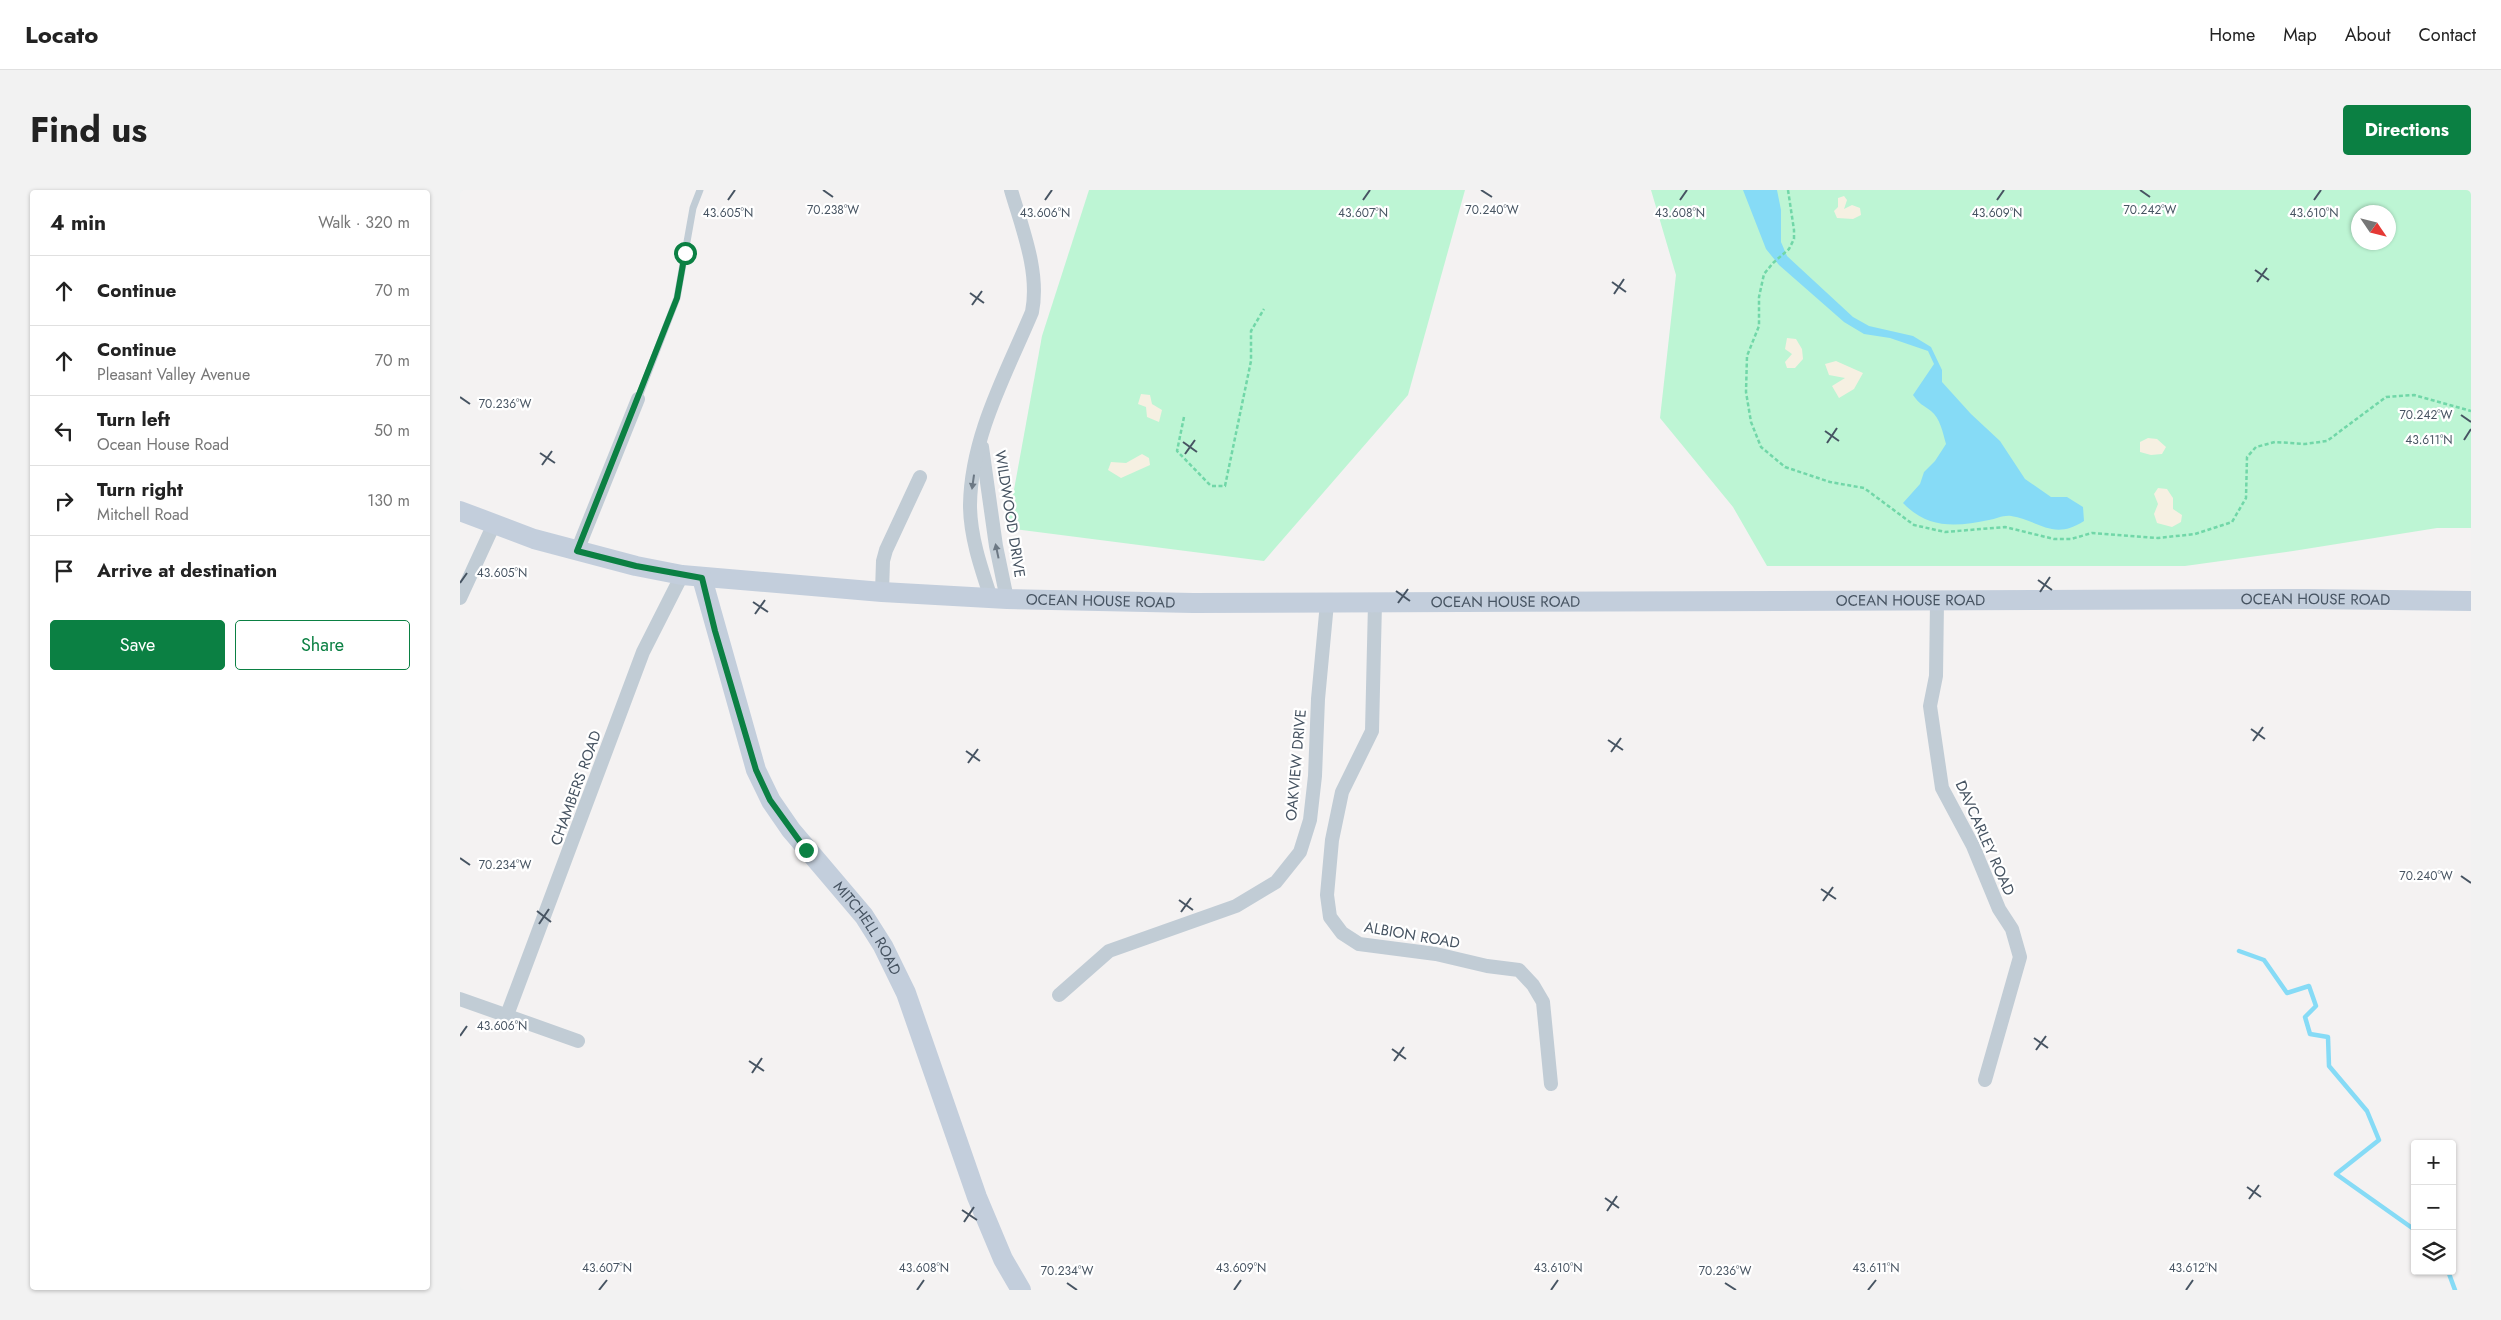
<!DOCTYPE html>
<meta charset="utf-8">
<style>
body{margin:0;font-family:Jost,sans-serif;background:#f2f2f2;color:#222}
.controls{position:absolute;right:15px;bottom:15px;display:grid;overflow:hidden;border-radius:5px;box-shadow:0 1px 4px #0004}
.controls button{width:45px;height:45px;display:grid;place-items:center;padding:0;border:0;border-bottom:1px solid #e0e0e0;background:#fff;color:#222;font:25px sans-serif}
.compass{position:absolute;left:1891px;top:15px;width:45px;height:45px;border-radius:50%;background:#fff;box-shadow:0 1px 4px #0004;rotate:125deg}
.stop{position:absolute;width:15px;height:15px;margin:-11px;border:4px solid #0b8043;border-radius:50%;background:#fff}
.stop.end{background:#0b8043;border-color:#fff;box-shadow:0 1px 5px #0008}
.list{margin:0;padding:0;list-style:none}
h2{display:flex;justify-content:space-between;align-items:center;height:65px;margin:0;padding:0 20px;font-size:21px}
h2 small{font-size:16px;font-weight:400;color:#767676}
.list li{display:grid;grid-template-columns:32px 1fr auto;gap:15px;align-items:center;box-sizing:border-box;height:70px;padding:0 20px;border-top:1px solid #e0e0e0}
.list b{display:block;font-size:19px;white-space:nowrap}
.list p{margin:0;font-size:16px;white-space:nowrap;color:#767676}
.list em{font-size:16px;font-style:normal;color:#767676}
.actions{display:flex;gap:10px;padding:15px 20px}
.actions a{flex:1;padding:11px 0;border:1px solid #0b8043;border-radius:5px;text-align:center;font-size:18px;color:#0b8043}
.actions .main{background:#0b8043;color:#fff}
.icon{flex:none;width:28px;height:28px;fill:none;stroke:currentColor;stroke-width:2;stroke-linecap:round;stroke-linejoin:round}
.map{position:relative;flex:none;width:2011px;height:1100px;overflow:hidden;border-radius:5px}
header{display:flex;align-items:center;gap:30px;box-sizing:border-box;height:70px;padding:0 25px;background:#fff;border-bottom:1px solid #e0e0e0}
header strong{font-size:24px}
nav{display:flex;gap:28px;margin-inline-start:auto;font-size:18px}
.intro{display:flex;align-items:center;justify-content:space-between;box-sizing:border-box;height:120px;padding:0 30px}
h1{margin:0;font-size:35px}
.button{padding:12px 22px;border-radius:5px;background:#0b8043;color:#fff;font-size:18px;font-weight:700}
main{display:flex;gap:30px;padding:0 30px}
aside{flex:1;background:#fff;border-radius:5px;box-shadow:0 1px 4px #0004}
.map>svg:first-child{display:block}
.green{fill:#bdf5d4;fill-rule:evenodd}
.sand{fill:#f6f0e2}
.water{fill:#86dbf6}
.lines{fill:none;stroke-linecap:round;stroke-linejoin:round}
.stream{stroke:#86dbf6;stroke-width:4.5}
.path{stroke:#71d7a8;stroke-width:2.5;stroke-dasharray:4 2.5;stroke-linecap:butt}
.lane{stroke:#c1ccd5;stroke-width:7}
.street{stroke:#c1ccd5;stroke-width:14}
.secondary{stroke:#c3cedc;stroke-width:20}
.oneway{fill:#6c7884}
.route{stroke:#0b8043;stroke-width:6}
.ticks{fill:none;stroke:#475462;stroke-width:2}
.labels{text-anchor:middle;stroke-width:4.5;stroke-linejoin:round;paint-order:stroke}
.street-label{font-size:15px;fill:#475462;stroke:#fff}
.ticks-label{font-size:12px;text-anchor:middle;fill:#475462;stroke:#fff;stroke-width:4.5;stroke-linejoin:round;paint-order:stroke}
</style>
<header>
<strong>Locato</strong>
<nav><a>Home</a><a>Map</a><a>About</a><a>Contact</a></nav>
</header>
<div class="intro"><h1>Find us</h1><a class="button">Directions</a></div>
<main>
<aside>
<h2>4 min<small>Walk · 320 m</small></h2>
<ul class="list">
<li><svg class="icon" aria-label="ahead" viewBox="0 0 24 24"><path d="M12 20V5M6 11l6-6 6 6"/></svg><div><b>Continue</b></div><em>70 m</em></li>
<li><svg class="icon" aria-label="ahead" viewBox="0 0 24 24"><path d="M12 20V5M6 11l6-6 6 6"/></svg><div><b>Continue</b><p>Pleasant Valley Avenue</p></div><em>70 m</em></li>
<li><svg class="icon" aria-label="left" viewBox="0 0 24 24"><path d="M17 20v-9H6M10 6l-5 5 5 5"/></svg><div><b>Turn left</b><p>Ocean House Road</p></div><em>50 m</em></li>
<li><svg class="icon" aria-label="right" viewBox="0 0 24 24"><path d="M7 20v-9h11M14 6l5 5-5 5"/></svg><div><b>Turn right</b><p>Mitchell Road</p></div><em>130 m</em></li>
<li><svg class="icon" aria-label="arrive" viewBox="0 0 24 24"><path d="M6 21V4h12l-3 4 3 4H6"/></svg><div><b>Arrive at destination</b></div></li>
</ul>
<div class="actions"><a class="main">Save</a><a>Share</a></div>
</aside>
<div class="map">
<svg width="2011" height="1100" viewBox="0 0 2011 1100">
<rect width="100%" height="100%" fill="#f4f2f2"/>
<g class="green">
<polygon points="629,0 1005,0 948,205 804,371 547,338 582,146"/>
<path d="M1191 0H2011V338H1977L1833 361 1725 376H1307L1273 317 1200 228 1216 85ZM1898 22H1928V52H1898Z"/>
</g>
<g class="sand">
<polygon points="1384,6 1387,10 1384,19 1392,15 1400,18 1401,25 1393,29 1377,28 1374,21 1378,17 1378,8"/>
<polygon points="1327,148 1336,149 1342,159 1343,169 1335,178 1327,178 1325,172 1332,164 1325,159"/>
<polygon points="1376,171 1403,183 1394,199 1379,208 1372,196 1385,188 1369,185 1365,174"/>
<polygon points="681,204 690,205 692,214 702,220 699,232 687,227 686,217 678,214"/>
<polygon points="1688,248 1697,249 1706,257 1702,264 1691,265 1680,262 1680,252"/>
<polygon points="682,264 689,268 690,275 661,288 648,280 651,272 666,273"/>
<polygon points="1698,298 1707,299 1713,308 1713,319 1722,325 1721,332 1712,337 1697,333 1694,324 1698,314 1694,304"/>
</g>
<path class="water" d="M1283 0H1317L1321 20V52L1327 66 1393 127 1409 136 1453 146 1471 157 1482 180V192L1511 224 1540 251 1565 289 1591 307H1607L1623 317 1624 331C1593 351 1581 331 1551 326 1543 325 1536 329 1529 330 1496 337 1468 339 1443 313L1460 294 1464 282 1475 271 1486 254C1483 243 1480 228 1471 221 1462 214 1460 215 1453 205L1474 174 1468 161 1430 148 1404 144 1384 132 1319 75 1306 59Z"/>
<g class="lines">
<g class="stream">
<polyline points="1779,761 1804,770 1827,803 1849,796 1856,816 1845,827 1850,844 1868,847 1869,876 1907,921 1919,950 1876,984 1955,1040"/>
<polyline points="1988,1081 1995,1100"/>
</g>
<g class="path">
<polyline points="1328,0 1334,40 1334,49 1329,59 1313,73 1304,84 1299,107 1299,136 1287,166 1286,202 1291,232 1301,257 1325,277 1370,292 1404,298 1454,335 1485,342 1545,337 1594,349 1611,349 1632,343 1698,348 1735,344 1772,332 1786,308 1787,267 1796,257 1815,252 1845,254 1867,251 1926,207 1954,205 2011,221"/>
<polyline points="724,227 717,261 751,296 765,296 791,171 791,141 804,119"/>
</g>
<polyline class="lane" points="178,209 217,108 233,18 240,0"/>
<g class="street">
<polyline points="522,257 536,356 547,409"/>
<polyline points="117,361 178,209"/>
<polyline points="422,402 423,371 426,360 460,287"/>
<polyline points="0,408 34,334"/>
<path d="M531 408C521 378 510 346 510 315 511 246 546 184 572 122 580 82 562 38 551 0"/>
<polyline points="1477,412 1476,486 1470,516 1482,598 1513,656 1539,719 1552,739 1560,767 1525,890"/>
<polyline points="915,413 912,541 882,602 872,650 867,705 870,727 882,743 899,754 976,764 1027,776 1059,780 1073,795 1083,812 1091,894"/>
<polyline points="599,805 649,761 776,716 816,692 840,662 850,630 855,586 858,509 867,413"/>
<polyline points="0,809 118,851"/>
<polyline points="47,825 183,462 222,385"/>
</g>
<g class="secondary">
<path id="s1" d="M0 321 74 349 176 376 222 385 422 402 547 409 733 413 1848 409 2011 411"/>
<path id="s2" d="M242 388 296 580 311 611 331 640 404 726 423 756 446 803 517 1007 543 1069 561 1100"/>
</g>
</g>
<defs><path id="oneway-solid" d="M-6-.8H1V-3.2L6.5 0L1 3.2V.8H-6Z" transform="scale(1.25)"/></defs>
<g class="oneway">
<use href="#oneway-solid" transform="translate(513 292) rotate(98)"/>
<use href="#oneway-solid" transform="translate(537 361) rotate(-102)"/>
</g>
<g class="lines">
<polyline class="route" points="225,63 217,108 117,361 176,376 242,388 255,441 296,580 310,610 346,660"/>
</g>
<path class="ticks" d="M363 0 373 7M1021 0 1032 7M1680 0 1690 7M268 10 275 0M585 10 592 0M903 10 910 0M1220 10 1227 0M1537 10 1544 0M1854 10 1861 0M1795 80 1809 90M1152 92 1166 102M1797 92 1807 78M510 103 524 113M1154 104 1164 89M512 115 522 101M0 207 10 214M2001 225 2011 232M1365 241 1379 251M2004 250 2011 239M723 252 737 262M1367 253 1377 238M80 263 95 273M725 264 735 250M82 275 92 261M1578 390 1592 400M0 393 7 383M936 401 950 411M1580 402 1590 387M293 412 308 422M938 413 948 399M295 424 305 410M1791 539 1805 549M1148 550 1163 560M1793 551 1803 537M506 561 520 571M1151 562 1161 548M508 573 518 559M0 668 10 675M2001 686 2011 693M1361 699 1376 709M719 710 733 720M1363 711 1373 697M77 721 91 732M721 722 731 708M79 734 89 719M0 846 7 836M1574 848 1588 858M932 859 946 869M1576 860 1586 846M289 871 304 881M934 871 944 857M292 883 302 868M1787 997 1801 1007M1145 1008 1159 1018M1789 1009 1799 995M502 1020 517 1030M1147 1021 1157 1006M504 1032 514 1017M607 1093 617 1100M1265 1093 1276 1100M139 1100 147 1090M457 1100 464 1090M774 1100 781 1090M1091 1100 1098 1090M1408 1100 1416 1090M1726 1100 1733 1090"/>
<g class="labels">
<g class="street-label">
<text transform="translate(550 324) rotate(81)" y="5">WILDWOOD DRIVE</text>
<text dy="5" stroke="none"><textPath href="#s1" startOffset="1866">OCEAN HOUSE ROAD</textPath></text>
<text dy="5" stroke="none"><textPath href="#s1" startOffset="651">OCEAN HOUSE ROAD</textPath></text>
<text dy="5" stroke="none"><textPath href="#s1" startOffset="1461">OCEAN HOUSE ROAD</textPath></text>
<text dy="5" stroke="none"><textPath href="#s1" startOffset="1056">OCEAN HOUSE ROAD</textPath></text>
<text transform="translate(836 575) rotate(-85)" y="5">OAKVIEW DRIVE</text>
<text transform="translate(116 598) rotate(-70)" y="5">CHAMBERS ROAD</text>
<text transform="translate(1525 648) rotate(66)" y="5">DAVCARLEY ROAD</text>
<text dy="5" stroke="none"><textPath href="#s2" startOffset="394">MITCHELL ROAD</textPath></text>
<text transform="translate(952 745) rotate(10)" y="5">ALBION ROAD</text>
</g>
</g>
<g class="ticks-label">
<text x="373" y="24">70.238°W</text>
<text x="1032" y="24">70.240°W</text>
<text x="1690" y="24">70.242°W</text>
<text x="268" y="27">43.605°N</text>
<text x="585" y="27">43.606°N</text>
<text x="903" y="27">43.607°N</text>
<text x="1220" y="27">43.608°N</text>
<text x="1537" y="27">43.609°N</text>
<text x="1854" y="27">43.610°N</text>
<text x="45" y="218">70.236°W</text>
<text x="1966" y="229">70.242°W</text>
<text x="1969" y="254">43.611°N</text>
<text x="42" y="387">43.605°N</text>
<text x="45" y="679">70.234°W</text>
<text x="1966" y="690">70.240°W</text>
<text x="42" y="840">43.606°N</text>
<text x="147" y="1082">43.607°N</text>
<text x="464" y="1082">43.608°N</text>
<text x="781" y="1082">43.609°N</text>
<text x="1098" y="1082">43.610°N</text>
<text x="1416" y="1082">43.611°N</text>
<text x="1733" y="1082">43.612°N</text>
<text x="607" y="1085">70.234°W</text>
<text x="1265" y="1085">70.236°W</text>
</g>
</svg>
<div class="controls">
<button>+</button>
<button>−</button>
<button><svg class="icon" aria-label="layers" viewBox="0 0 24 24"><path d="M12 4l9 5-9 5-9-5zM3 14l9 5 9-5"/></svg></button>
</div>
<svg class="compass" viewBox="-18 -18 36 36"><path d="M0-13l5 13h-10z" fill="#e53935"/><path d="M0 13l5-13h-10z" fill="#767676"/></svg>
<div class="stop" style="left:225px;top:63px"></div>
<div class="stop end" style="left:346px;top:660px"></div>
</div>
</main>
